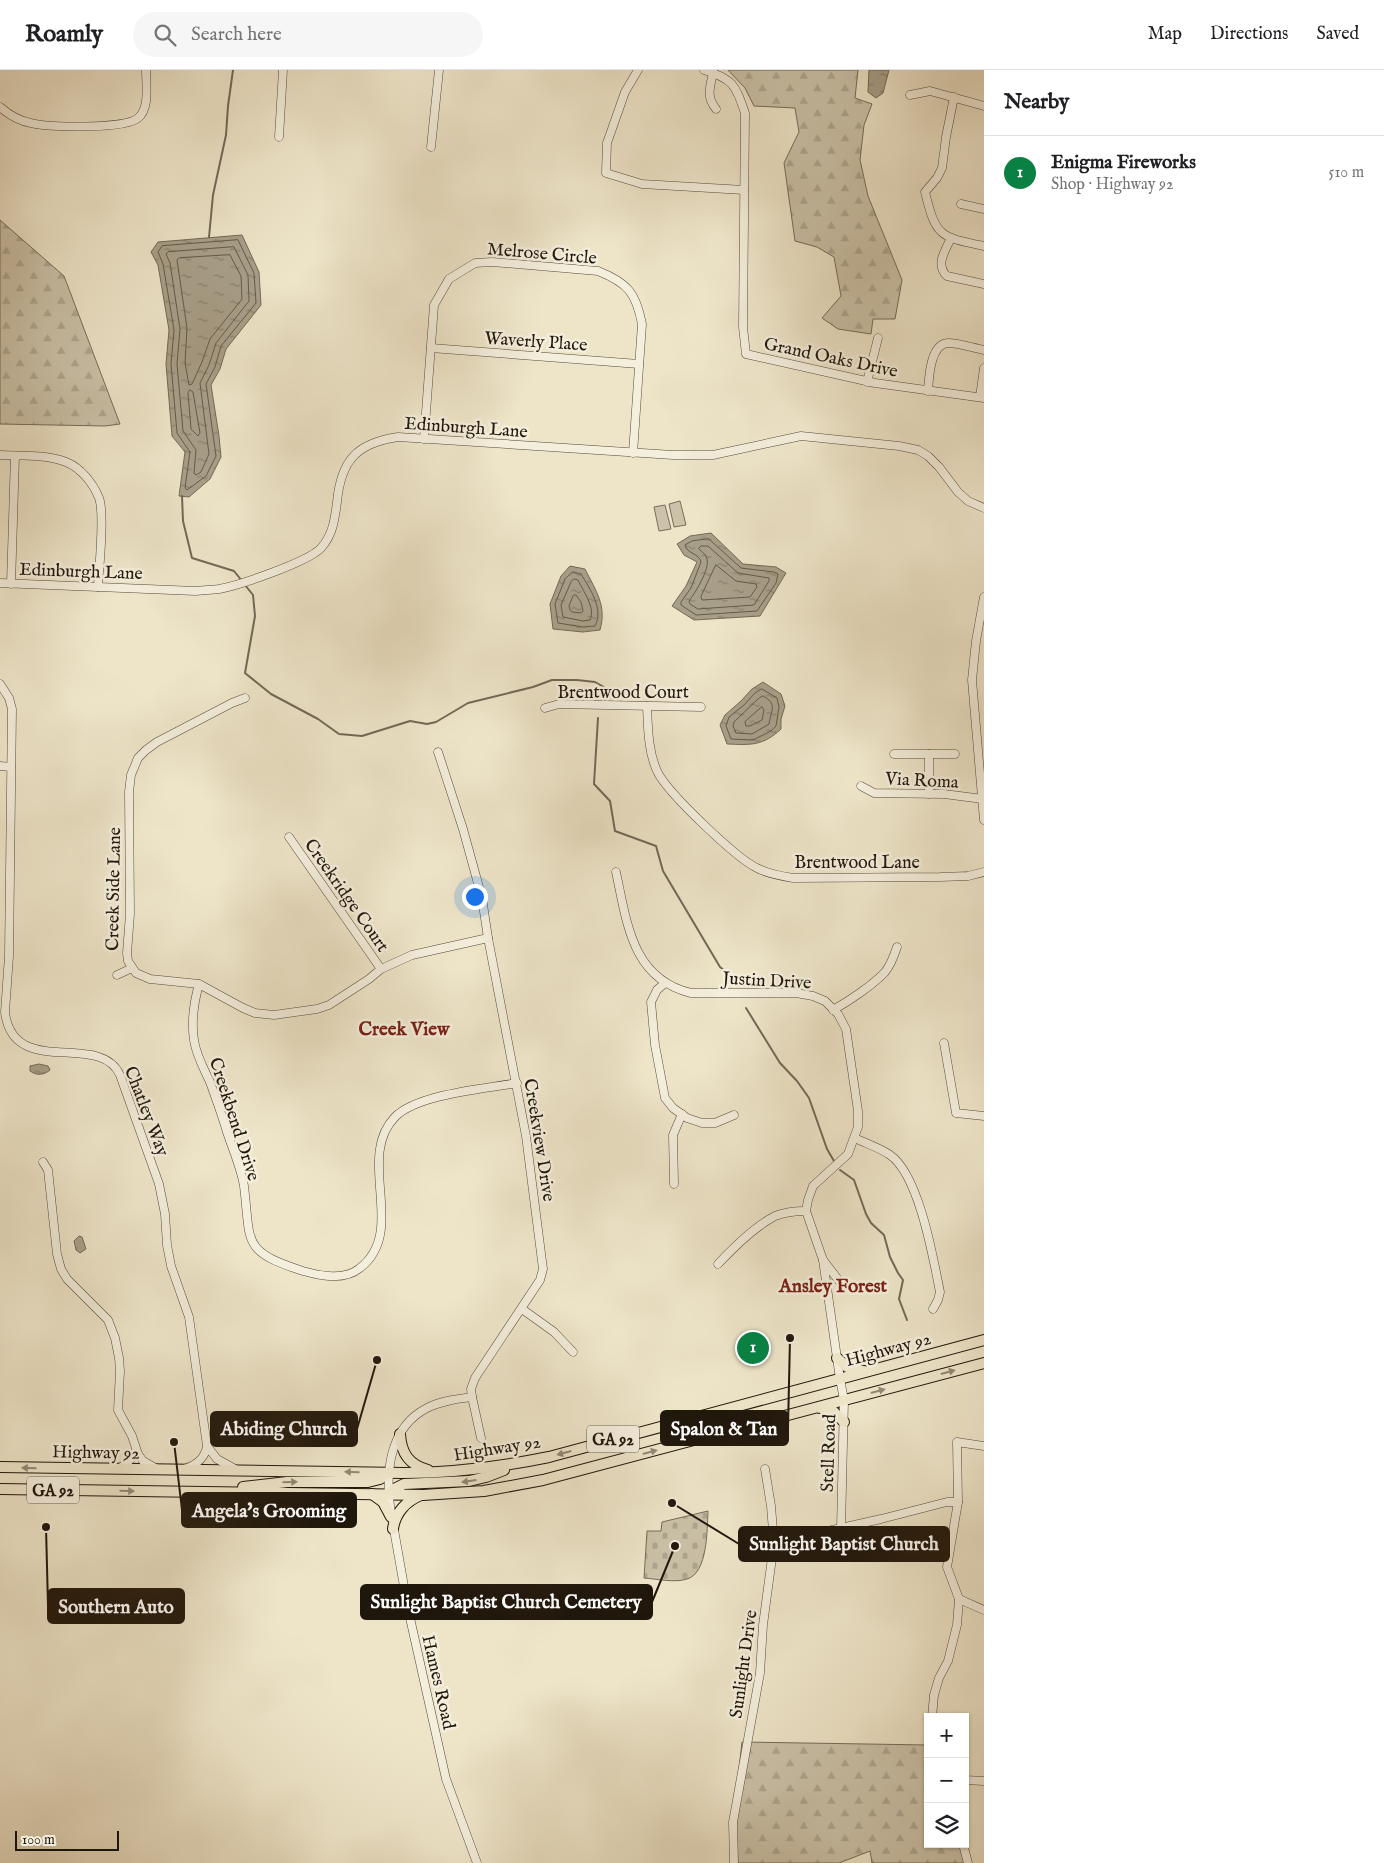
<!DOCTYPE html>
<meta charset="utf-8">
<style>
body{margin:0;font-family:"IM FELL English",serif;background:#f6f6f6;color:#202124}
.controls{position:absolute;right:15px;bottom:15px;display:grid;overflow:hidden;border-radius:0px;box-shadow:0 1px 4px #0004}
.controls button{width:45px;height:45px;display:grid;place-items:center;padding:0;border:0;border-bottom:1px solid #e0e0e0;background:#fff;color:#202124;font:25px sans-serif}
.scale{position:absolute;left:15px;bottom:12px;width:104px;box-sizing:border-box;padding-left:5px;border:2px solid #20170c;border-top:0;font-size:14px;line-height:18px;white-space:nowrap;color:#20170c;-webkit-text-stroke:4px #f4eedc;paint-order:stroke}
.you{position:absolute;left:474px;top:826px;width:18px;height:18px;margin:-12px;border:4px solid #fff;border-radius:50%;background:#1a73e8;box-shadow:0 0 0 8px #1a73e833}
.badge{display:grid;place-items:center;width:32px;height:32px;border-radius:50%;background:#0b8043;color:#fff;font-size:16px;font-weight:700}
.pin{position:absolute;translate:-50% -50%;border:2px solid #fff;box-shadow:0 1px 5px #0006}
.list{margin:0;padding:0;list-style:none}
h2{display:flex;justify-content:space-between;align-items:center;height:65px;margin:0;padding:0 20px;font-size:21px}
h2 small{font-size:16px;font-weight:400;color:#757577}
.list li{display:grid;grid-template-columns:32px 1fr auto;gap:15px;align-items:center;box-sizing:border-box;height:75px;padding:0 20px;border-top:1px solid #e0e0e0}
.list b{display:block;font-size:19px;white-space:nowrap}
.list p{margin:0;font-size:16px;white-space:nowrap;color:#757577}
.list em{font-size:16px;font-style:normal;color:#757577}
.icon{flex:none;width:28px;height:28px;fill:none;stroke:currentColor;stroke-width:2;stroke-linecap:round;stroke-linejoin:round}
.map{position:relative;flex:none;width:984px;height:1793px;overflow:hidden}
header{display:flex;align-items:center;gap:30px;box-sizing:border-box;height:70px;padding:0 25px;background:#fff;border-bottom:1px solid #e0e0e0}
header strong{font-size:24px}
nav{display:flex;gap:28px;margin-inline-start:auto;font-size:18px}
.search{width:350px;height:45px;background:#f6f6f6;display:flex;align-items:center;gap:12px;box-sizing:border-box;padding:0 18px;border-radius:28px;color:#757577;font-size:19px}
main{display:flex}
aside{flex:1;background:#fff}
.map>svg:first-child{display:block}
.green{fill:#cbc2a9;stroke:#766c5a}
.forest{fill:url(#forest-firs);stroke:#766c5a}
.cemetery{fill:url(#cemetery-stones);stroke:#766c5a}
.water{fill:url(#water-ripples);stroke:#726957}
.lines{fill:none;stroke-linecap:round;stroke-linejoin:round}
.shore{stroke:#645b4a;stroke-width:1}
.stream{stroke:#726957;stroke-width:2}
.minor-casing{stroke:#544a3b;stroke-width:9}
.major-casing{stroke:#20170c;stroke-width:12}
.minor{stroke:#f4eedc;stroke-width:8}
.major{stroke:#eee5c9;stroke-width:10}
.oneway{fill:#918874}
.labels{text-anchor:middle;stroke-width:5;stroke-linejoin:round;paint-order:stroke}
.shield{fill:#f4eedc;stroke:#60584a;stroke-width:1}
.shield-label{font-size:16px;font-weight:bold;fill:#20170c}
.street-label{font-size:18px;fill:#20170c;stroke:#f4eedc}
.neighbourhood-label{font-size:19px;font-weight:bold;fill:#7a1f14;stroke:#f4eedc}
.leader{fill:none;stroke:#20170c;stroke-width:2}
.callout-dot{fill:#20170c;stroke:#f4eedc;stroke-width:2}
.callout{fill:#20170c;stroke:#20170c;stroke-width:2}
.callout-label{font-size:19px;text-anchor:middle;font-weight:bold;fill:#fff}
</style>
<header>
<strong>Roamly</strong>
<div class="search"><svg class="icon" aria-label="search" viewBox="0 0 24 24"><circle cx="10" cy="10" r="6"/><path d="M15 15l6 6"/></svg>Search here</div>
<nav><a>Map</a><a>Directions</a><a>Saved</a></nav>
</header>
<main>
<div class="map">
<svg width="984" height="1793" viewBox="0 0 984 1793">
<defs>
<pattern id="forest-firs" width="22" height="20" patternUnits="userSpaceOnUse" patternTransform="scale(1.25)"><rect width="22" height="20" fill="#cbc2a9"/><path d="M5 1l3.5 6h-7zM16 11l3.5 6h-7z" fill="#aea690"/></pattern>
<pattern id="cemetery-stones" width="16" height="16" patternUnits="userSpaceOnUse" patternTransform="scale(1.25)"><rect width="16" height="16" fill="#cbc2a9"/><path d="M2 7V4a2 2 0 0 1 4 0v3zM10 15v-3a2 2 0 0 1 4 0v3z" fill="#aea690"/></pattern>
<pattern id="water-ripples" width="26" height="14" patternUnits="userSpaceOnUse" patternTransform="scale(1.25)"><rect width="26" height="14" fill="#a89f89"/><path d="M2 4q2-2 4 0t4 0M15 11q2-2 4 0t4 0" fill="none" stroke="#88816e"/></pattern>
</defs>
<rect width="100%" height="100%" fill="#eee5c9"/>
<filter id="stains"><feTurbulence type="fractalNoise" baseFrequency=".004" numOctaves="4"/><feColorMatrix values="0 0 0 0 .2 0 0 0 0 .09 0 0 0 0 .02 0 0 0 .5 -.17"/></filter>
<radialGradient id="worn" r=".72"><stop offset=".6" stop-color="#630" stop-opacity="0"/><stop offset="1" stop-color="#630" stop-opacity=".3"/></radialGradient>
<g class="green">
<polygon points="680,431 686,455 674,457 669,434"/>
<polygon points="665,435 671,459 659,461 654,437"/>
</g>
<g class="forest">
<polygon points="728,0 858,0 855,28 872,34 864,55 860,90 868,126 902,210 895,249 873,249 871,264 838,259 822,248 841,226 834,187 817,177 795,171 784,93 799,62 795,38 754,36 745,18"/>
<polygon points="0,150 64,206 120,354 105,356 0,354"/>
<polygon points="742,1672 928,1675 928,1774 965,1774 971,1793 872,1793 870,1781 839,1793 735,1793 738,1708"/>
</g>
<path class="cemetery" d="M708 1441C707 1459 708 1503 687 1509 675 1513 657 1509 644 1508L647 1461H661L662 1452Z"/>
<g class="water">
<polygon points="869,0 889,0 883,23 876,28 868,22"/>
<polygon points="242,165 259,202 261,235 226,279 220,299 211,315 219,366 221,387 210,409 189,427 179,426 185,382 172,366 166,294 169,260 158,195 151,182 158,172"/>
<polygon points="711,463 743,494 776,497 786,503 760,546 694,550 672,536 686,516 697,492 684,485 677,474 690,466"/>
<path d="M570 496 585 499C596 521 607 536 600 560L583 562 553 559 550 534 561 506Z"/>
<path d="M763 612 781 624 785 636 781 649V659C763 676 751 675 727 674L720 655 725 645 741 631 752 619Z"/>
<path d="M39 994 48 996 50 1000C44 1005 37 1006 30 1001V996Z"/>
<polygon points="79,1166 82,1167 86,1179 80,1183 76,1180 74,1171"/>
</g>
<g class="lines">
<g class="shore">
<polygon points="238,170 254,203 256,233 221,276 215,297 206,314 216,386 206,406 187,420 185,418 190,382 177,363 171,294 174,260 163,194 158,182 162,176"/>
<polygon points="234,177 248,205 249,231 216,273 209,295 200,313 209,384 201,402 196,405 194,403 196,380 183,361 177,294 180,259 170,193 166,184 168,182"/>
<polygon points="230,185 241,206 242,229 210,269 202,292 192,314 189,315 185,293 187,258 177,190 179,188"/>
<polygon points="190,320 193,322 200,363 198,366 191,359 188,323"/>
<path d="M709 469 741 498 774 502 778 504 776 513 757 541 696 545 681 535V532L691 518 701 492C699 483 687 484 685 475L692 471Z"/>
<path d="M701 476H708L738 503 769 508V511L754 535 698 539 690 534 689 531C695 523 710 499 707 489 706 484 702 482 699 479Z"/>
<polygon points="716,495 736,511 756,514 757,517 750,527 702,530 701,527"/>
<path d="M573 502 581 504C590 519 604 539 595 556L583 557 558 553 555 534 565 509Z"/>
<path d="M574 509 578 510C583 521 596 538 590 550L583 551 563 547 561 535 571 512Z"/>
<polygon points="576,525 581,532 583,541 581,543 572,542 570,540 569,536 573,526"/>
<polygon points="762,619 777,628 779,637 776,656 771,661 753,670 731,669 726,656 729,647 744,635 755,623"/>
<path d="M763 626C778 634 771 640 769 654L752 664 736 663 733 656 734 652 759 628Z"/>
<polygon points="762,637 764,640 762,650 750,656 746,656 745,652"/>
</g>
<g class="stream">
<polyline points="209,167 213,125 226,65 228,36 233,0"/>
<polyline points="182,426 183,451 192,488 234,501 242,511"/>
<polyline points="245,515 253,525 255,546 245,603 271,624 318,649 339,664 362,666 410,651 427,654 436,652 468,633 533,617 552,610 577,610 595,612 604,617 605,620"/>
<polyline points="598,648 594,714 610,731 615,761 656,776 663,801 720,897 739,912"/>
<polyline points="746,938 780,993 797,1011 809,1028 827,1079 834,1091"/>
<polyline points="840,1100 854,1110 866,1144 871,1153 884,1165 890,1187 898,1203 903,1210 899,1229 907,1250"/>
</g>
<defs>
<g id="minor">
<polyline points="638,0 625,22 607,73 606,103 642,114 744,120"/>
<path d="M704 0C733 9 735 14 745 43L743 257 746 284 875 313 984 328"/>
<path d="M713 3C710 17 706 27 716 39"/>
<polyline points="910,25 930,21 984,36"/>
<path d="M954 27 946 67 942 98 937 108 925 122C936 167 940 167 984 176"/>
<path d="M0 37C8 44 20 51 31 53 47 58 126 59 138 48 150 39 146 14 146 0"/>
<polyline points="279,67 283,0"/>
<polyline points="431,77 439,0"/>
<polyline points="961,134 984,139"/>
<path d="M951 168C945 181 935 195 947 206L984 214"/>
<polyline points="431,278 639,294"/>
<polyline points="867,312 878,268"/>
<path d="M928 321C929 308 930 274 948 273 959 273 973 278 984 280"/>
<polyline points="980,327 984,298"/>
<path d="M424 369 434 235 449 209 475 193 492 192 598 201C628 213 636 223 642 254L633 383"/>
<path d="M0 385C21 386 46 384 66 392 81 398 93 413 99 428 105 444 99 498 98 517"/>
<path d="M0 513 196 521C204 520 212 520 219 519 240 515 308 492 321 478 333 465 335 448 337 432 341 390 357 373 398 367L673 385H713L801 366 899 376 918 380 928 386 939 397 958 422 968 431 984 438"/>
<polyline points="11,514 15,386"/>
<polyline points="984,527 976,571 972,610 984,750"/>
<path d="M0 614 9 628 12 639 9 886 5 942C13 1010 100 960 120 1005L159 1114 165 1144 167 1175 171 1196 189 1247 207 1376C205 1389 196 1395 184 1399"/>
<polyline points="245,628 232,633 157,672 146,680 138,688 131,705 129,722 130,844 127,883 128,891 136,903 150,909 199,914 243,938 255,943 274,945 317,939 329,935 369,909 381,899 412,885 488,868"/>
<path d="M647 636C648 658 648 683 658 703 669 724 736 788 757 798 768 804 781 806 793 808L940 807 968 806 984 802"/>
<polyline points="545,638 559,634 701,637"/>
<polyline points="438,682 463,759 482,828 488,868 526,1066 543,1199 540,1210 475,1308 471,1319 472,1327 481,1368"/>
<polyline points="894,684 955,684"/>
<polyline points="0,696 11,697"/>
<polyline points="861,716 874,723 944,724 983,729"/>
<polyline points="929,724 929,684"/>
<polyline points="289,767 381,899"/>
<path d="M616 802C627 853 632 909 691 923H796L813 926 825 931 838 944 846 959 858 1041V1057L848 1084 813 1116 808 1130 806 1141 823 1190 843 1216"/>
<polyline points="117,905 132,898"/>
<polyline points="665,913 657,920 651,932 655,975 665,1028 673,1038 687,1048 702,1053 715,1053 734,1045"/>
<path d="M199 914C194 932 191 951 194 970 196 985 204 999 210 1012 216 1029 222 1045 227 1062 233 1080 241 1098 244 1116 251 1173 241 1181 303 1201 321 1206 344 1211 360 1198 408 1161 355 1088 395 1047 418 1024 484 1019 517 1013"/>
<path d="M833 940C849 931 873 915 885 902 891 895 894 886 897 877"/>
<polyline points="944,973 956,1043 984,1046"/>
<path d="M855 1068C867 1074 880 1078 890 1085 919 1105 933 1187 940 1222L938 1230 933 1239"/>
<polyline points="43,1092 48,1100 57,1184 61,1199 67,1209 108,1250 115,1268 119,1288 120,1301 118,1340 132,1366 138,1384 143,1391 157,1399"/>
<polyline points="674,1114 673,1065 682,1044"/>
<polyline points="823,1190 840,1309 844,1330 841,1459"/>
<path d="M718 1194C734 1177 754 1157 775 1146 785 1142 796 1141 806 1141"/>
<polyline points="522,1239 554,1262 573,1282"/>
<polyline points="207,1376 217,1389 235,1399"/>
<polyline points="119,1399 130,1390 136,1381"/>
<path d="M391 1443C385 1405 388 1358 427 1338 441 1331 457 1329 472 1327"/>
<polyline points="393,1454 408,1539 446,1709 477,1793"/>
<polyline points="774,1473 881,1449 947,1432 958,1432"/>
<polyline points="959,1529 984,1540"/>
<polyline points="932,1647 934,1625 939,1608 948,1591 957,1555 959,1529 947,1497 958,1432 957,1372 984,1376"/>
<polyline points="965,1710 984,1711"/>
<polyline points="963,1774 968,1793"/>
<polyline points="734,1793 733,1752 760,1603 763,1555 774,1473 771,1436 765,1399"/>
</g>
<g id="major">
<polyline points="837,1288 847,1297 864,1301"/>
<polyline points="820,1338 833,1341 844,1352"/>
<path d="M400 1364C401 1383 409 1395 428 1400"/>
<path d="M0 1397 404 1403C454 1403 500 1397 549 1387L984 1270"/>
<polyline points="243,1417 287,1412 368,1412 380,1409 388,1403"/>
<polyline points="0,1419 423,1425 484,1421 543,1410 984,1293"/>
<polyline points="372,1424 383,1432 391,1447"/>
<polyline points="389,1424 394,1419 404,1414 469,1411 486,1407 504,1400"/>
<path d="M393 1459C395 1443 406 1431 421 1425"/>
</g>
</defs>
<use href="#minor" class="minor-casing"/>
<use href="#major" class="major-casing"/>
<use href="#minor" class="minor"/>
<use href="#major" class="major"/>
</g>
<defs><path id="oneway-solid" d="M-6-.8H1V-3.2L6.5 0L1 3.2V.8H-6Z" transform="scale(1.25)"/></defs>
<g class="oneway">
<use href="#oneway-solid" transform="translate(948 1302) rotate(-15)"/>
<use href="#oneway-solid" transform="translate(878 1321) rotate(-15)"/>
<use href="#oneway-solid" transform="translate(650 1382) rotate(-15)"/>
<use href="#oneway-solid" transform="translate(564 1383) rotate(165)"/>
<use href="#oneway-solid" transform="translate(29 1398) rotate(-179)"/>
<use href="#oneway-solid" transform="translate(352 1402) rotate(-179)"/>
<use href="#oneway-solid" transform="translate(469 1411) rotate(172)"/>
<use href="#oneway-solid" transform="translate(290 1412) rotate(-2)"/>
<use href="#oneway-solid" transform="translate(127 1421) rotate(1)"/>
</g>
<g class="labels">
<g class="shield">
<rect x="587" y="1355.5" width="52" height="27" rx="4"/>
<rect x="27" y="1406.5" width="52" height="27" rx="4"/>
</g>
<g class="shield-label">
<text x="613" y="1375">GA 92</text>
<text x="53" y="1426">GA 92</text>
</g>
<g class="street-label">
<text transform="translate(542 183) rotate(5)" y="6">Melrose Circle</text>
<text transform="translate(536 271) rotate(4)" y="6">Waverly Place</text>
<text transform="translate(831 287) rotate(12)" y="6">Grand Oaks Drive</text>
<text transform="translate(466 357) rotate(4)" y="6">Edinburgh Lane</text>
<text transform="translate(81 501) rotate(2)" y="6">Edinburgh Lane</text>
<text x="623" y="628">Brentwood Court</text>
<text transform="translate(922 710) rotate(3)" y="6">Via Roma</text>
<text x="857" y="798">Brentwood Lane</text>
<text transform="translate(113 819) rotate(-89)" y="6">Creek Side Lane</text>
<text transform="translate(347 825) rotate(55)" y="6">Creekridge Court</text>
<text transform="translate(767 910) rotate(3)" y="6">Justin Drive</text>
<text transform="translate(147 1041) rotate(69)" y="6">Chatley Way</text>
<text transform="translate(235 1049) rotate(72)" y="6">Creekbend Drive</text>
<text transform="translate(540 1070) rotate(81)" y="6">Creekview Drive</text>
<text transform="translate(888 1279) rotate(-15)" y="6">Highway 92</text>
<text transform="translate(497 1378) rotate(-9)" y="6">Highway 92</text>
<text transform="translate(96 1382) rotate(1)" y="6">Highway 92</text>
<text transform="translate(828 1383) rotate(-88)" y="6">Stell Road</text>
<text transform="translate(743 1594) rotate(-82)" y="6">Sunlight Drive</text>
<text transform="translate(439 1612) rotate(77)" y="6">Hames Road</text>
</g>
<g class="neighbourhood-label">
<text x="404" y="965">Creek View</text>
<text x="833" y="1222">Ansley Forest</text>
</g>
</g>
<path class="leader" d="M790 1268L788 1358M377 1290L357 1359M174 1372L182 1440M672 1433L739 1474M675 1476L652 1532M46 1457L48 1536"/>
<g class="callout-dot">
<circle cx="790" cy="1268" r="5"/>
<circle cx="377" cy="1290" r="5"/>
<circle cx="174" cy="1372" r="5"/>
<circle cx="672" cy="1433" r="5"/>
<circle cx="675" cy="1476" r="5"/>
<circle cx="46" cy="1457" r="5"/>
</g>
<g class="callout">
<rect x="661" y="1341" width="127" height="34" rx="5"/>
<rect x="211" y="1342" width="146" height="34" rx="5"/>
<rect x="182" y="1423" width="174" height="34" rx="5"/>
<rect x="739" y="1457" width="210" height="34" rx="5"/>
<rect x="361" y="1515" width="291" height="34" rx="5"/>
<rect x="48" y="1519" width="136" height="34" rx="5"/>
</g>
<g class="callout-label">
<text x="724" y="1365">Spalon &amp; Tan</text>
<text x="284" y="1365">Abiding Church</text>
<text x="269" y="1447">Angela's Grooming</text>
<text x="844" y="1480">Sunlight Baptist Church</text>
<text x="506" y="1538">Sunlight Baptist Church Cemetery</text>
<text x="116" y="1543">Southern Auto</text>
</g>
<rect width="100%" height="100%" filter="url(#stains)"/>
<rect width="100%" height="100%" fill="url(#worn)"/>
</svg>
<div class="controls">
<button>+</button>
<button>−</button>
<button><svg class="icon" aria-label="layers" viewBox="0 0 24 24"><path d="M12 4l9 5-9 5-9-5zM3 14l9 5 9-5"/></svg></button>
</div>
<div class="scale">100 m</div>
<div class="you"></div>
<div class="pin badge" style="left:753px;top:1278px">1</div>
</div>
<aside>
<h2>Nearby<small></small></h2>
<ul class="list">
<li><span class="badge">1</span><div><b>Enigma Fireworks</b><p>Shop · Highway 92</p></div><em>510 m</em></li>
</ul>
</aside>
</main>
